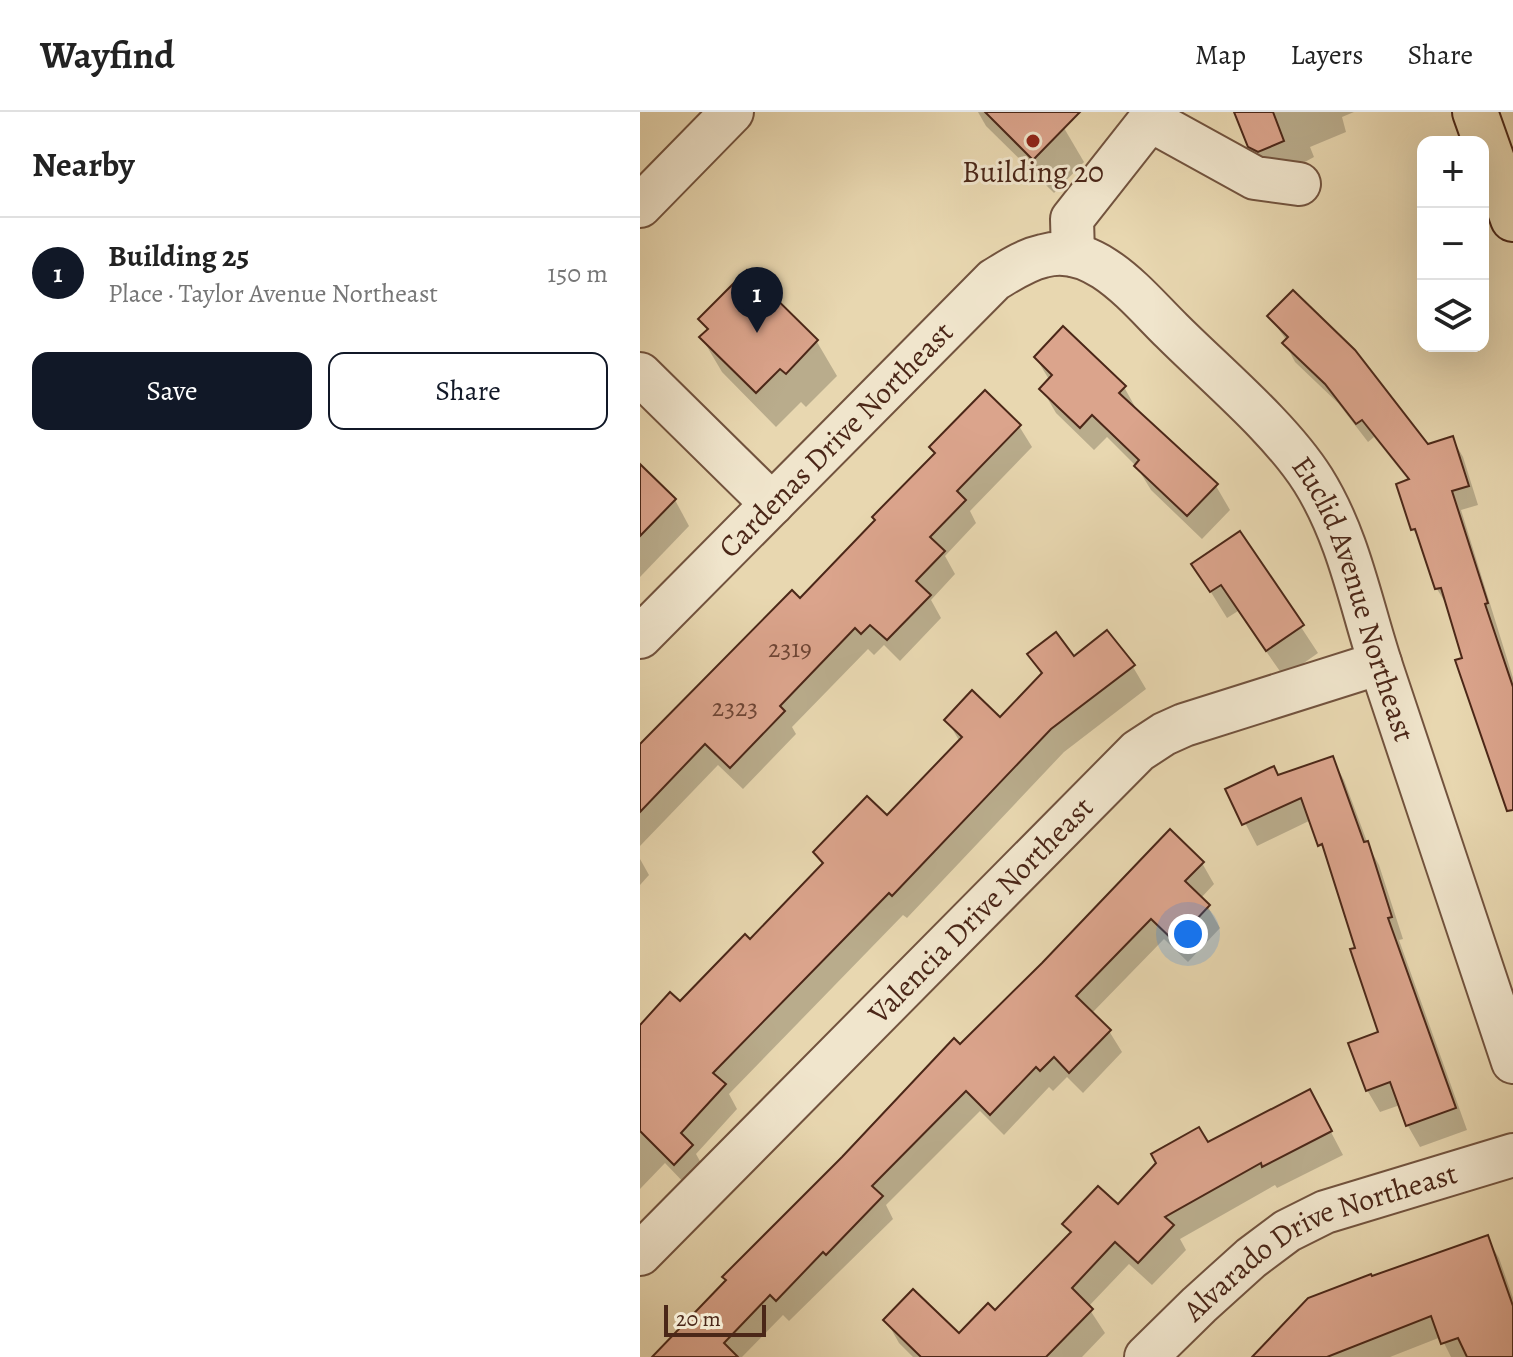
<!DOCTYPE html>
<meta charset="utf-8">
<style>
body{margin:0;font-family:Alegreya,serif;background:#f6f6f6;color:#222}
.controls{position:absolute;right:24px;top:24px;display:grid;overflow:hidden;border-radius:16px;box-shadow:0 8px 32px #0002}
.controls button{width:72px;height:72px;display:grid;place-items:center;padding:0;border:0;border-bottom:2px solid #e0e0e0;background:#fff;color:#222;font:40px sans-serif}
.scale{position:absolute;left:24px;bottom:20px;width:102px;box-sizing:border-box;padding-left:8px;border:4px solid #4b2718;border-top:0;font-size:22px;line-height:28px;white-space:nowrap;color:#4b2718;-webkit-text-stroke:6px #f0e5cc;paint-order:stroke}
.you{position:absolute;left:548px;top:822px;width:28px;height:28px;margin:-20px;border:6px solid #fff;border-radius:50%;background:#1a73e8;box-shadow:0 0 0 12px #1a73e833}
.badge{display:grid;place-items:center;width:52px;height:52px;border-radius:50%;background:#111827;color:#fff;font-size:26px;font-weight:700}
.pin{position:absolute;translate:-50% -66px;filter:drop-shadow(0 2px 4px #0008)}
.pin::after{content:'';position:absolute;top:42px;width:28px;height:24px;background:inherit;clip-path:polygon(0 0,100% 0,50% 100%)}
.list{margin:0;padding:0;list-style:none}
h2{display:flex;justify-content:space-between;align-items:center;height:104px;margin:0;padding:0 32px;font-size:34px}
h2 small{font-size:26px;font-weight:400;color:#767676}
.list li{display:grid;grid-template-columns:52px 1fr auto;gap:24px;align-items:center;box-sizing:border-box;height:112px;padding:0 32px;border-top:2px solid #e0e0e0}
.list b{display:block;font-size:30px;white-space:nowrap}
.list p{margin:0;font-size:26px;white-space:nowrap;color:#767676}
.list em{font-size:26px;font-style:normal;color:#767676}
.actions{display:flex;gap:16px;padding:24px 32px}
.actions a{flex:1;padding:18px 0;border:2px solid #111827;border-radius:16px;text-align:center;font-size:28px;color:#111827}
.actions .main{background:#111827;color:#fff}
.icon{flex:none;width:44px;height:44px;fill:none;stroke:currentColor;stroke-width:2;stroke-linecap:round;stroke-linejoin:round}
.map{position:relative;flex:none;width:873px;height:1245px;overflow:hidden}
header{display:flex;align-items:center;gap:48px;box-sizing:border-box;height:112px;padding:0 40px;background:#fff;border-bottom:2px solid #e0e0e0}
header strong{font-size:38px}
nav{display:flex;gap:44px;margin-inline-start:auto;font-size:28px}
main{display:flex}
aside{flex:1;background:#fff}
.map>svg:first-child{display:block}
.shadow{fill:#0003}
.building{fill:#dba48c;stroke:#4b2718;stroke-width:2}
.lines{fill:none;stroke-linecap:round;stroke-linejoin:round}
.minor-casing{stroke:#72533e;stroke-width:46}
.highway-casing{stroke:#4b2718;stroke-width:48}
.minor{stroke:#f0e5cc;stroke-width:42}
.highway{stroke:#e8d7b0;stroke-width:44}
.poi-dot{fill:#8f2418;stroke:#f0e5cc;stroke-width:3}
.labels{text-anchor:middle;stroke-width:6;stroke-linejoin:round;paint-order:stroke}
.number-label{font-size:26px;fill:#6f4635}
.poi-label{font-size:30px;fill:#4b2718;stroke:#f0e5cc}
.street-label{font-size:30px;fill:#4b2718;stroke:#f0e5cc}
</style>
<header>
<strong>Wayfind</strong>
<nav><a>Map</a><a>Layers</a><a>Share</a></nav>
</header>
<main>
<aside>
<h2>Nearby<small></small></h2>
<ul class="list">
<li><span class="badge">1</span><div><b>Building 25</b><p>Place · Taylor Avenue Northeast</p></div><em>150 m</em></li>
</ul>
<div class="actions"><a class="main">Save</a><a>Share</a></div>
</aside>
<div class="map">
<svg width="873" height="1245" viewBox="0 0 873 1245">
<rect width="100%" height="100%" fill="#e8d7b0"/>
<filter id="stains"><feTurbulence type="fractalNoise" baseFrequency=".0025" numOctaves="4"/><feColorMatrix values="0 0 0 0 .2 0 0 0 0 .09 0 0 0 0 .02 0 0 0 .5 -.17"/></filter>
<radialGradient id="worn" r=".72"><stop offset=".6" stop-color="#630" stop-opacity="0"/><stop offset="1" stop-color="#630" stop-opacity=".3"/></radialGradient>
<g class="shadow">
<polygon points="338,0 409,0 424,16 444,50 414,81 346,14"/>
<polygon points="597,0 714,0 702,5 706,20 670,35 674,45 630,69 610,34"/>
<polygon points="107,161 177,230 197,264 166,295 161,290 136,315 82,260 62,226 68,220 61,207"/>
<polygon points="630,205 787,334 812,326 823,345 838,393 821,398 873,566 873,695 808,495 797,477 783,435 773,417 769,369 734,325 728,330 698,291 655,250 645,231 647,229"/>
<polygon points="396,246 484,275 498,300 576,374 590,398 562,427 511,378 497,355 467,325 454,338 416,301 402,277 410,269"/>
<polygon points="379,314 392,335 330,399 336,411 305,444 315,462 291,488 301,506 260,549 244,533 234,543 228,537 152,615 156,622 103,677 78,653 0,734 0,635 160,488 237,409 296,342 292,336"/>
<polygon points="0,355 35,388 49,414 0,465"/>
<polygon points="599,421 678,541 644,565 598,499 587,506 554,453"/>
<polygon points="467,521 493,555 506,577 424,640 267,806 263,803 89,982 97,997 56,1042 65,1058 48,1075 25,1051 0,1077 0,916 40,892 110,830 183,753 175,741 247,706 320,630 307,608 360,608 402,564 390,542 434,547"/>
<polygon points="692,646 704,668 729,735 739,753 763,827 759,828 827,1018 780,1035 768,1014 760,993 740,1000 727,978 741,921 689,748 671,708 617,734 588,678 638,665"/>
<polygon points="0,747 9,763 0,773"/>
<polygon points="562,751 574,772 560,787 568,795 580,816 548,850 524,827 451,902 469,919 482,940 443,981 427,965 413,979 409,975 364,1023 340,999 246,1093 253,1107 149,1209 143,1203 102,1245 19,1245 320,935"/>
<polygon points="682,1003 703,1043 637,1076 635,1073 540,1127 546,1138 512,1173 489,1152 448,1195 465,1221 442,1245 273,1245 259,1231 246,1208 319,1224 355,1201 431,1123 425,1112 478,1095 567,1033"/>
<polygon points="847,1126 859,1146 873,1186 873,1245 811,1245 801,1225 750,1245 614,1245 731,1167"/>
</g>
<g class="building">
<polygon points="345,0 440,0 393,48"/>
<polygon points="594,0 633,0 644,29 618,40 608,35"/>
<polygon points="107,158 178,228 146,262 140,257 116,281 59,225 68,217 58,207"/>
<polygon points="653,178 715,238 788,332 813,324 829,374 812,379 848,491 845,492 873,575 873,698 867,699 815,548 822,546 801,476 795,477 775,417 771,418 756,372 769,367 722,308 716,312 685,272 642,231 648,225 627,204"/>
<polygon points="423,214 486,274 479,281 578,372 547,404 494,354 499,348 452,303 440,316 399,277 412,263 394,245"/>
<polygon points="345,278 381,313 317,379 326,388 290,425 305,439 276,469 291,483 247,528 230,513 221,522 215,516 140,594 145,599 90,656 65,632 0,700 0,632 152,478 160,486 235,408 232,405 295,341 289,335"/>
<polygon points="0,352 36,387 0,424"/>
<polygon points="600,419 664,513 626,539 581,473 570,480 551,452"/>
<polygon points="467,518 495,553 411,617 252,784 249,781 73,961 86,972 41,1021 53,1033 34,1053 0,1019 0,913 30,880 40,889 105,822 110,827 183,751 173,740 227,684 247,703 322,625 304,608 332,578 360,605 402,561 387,542 416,520 434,544"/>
<polygon points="693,644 724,730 728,729 752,805 748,806 816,996 766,1014 750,970 726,979 708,931 738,920 710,837 715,836 682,732 678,734 661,686 602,713 585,677 634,654 638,663"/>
<polygon points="530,717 564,750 545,769 570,793 535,830 511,807 436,884 471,918 429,961 414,945 400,959 396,955 350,1003 326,979 232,1074 243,1084 186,1143 183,1140 136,1189 130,1183 84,1231 98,1245 12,1245 86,1168 82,1165 202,1045 314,926 320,932 402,851"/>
<polygon points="670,977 692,1019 622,1055 621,1051 525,1105 534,1113 498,1151 475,1130 432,1176 453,1197 406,1245 281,1245 243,1208 273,1177 319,1221 348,1191 355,1198 431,1120 422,1112 458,1074 478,1092 516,1051 511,1042 559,1015 568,1030"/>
<polygon points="848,1123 873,1194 873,1245 827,1245 818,1226 801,1232 791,1204 687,1245 612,1245 668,1186 731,1162 732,1164"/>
</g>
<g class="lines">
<defs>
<g id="minor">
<polyline points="0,94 92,0"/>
<polyline points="433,143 432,107 510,8 615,66 659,72"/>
<polyline points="0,262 132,392"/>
<path id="s1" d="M0 525 354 168C369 159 385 148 403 144 455 129 499 187 532 219 576 263 640 316 673 368 710 427 721 495 743 560 786 690 830 820 873 950"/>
<path id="s2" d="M0 1142 498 639 524 622 544 613 740 551"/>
<path id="s3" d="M506 1245 559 1193 611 1146 647 1119 685 1100 873 1043"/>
</g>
<polyline id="highway" points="835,0 873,107"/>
</defs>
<use href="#minor" class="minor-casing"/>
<use href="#highway" class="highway-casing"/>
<use href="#minor" class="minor"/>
<use href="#highway" class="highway"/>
</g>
<circle class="poi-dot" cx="393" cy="29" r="8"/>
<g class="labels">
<g class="number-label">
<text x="150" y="545">2319</text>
<text x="95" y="604">2323</text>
</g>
<g class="poi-label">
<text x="393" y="70">Building 20</text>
</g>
<g class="street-label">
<text dy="10" stroke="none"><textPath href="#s1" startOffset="278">Cardenas Drive Northeast</textPath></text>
<text dy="10" stroke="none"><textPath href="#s1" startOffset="1046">Euclid Avenue Northeast</textPath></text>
<text dy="10" stroke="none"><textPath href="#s2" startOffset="484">Valencia Drive Northeast</textPath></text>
<text dy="10" stroke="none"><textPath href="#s3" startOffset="214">Alvarado Drive Northeast</textPath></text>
</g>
</g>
<rect width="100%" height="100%" filter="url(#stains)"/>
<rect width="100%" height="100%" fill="url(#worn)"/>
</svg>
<div class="controls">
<button>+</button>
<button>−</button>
<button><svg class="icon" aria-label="layers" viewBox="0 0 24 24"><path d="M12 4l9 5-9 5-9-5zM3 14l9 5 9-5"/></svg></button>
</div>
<div class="scale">20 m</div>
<div class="you"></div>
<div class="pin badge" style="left:117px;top:221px">1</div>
</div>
</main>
